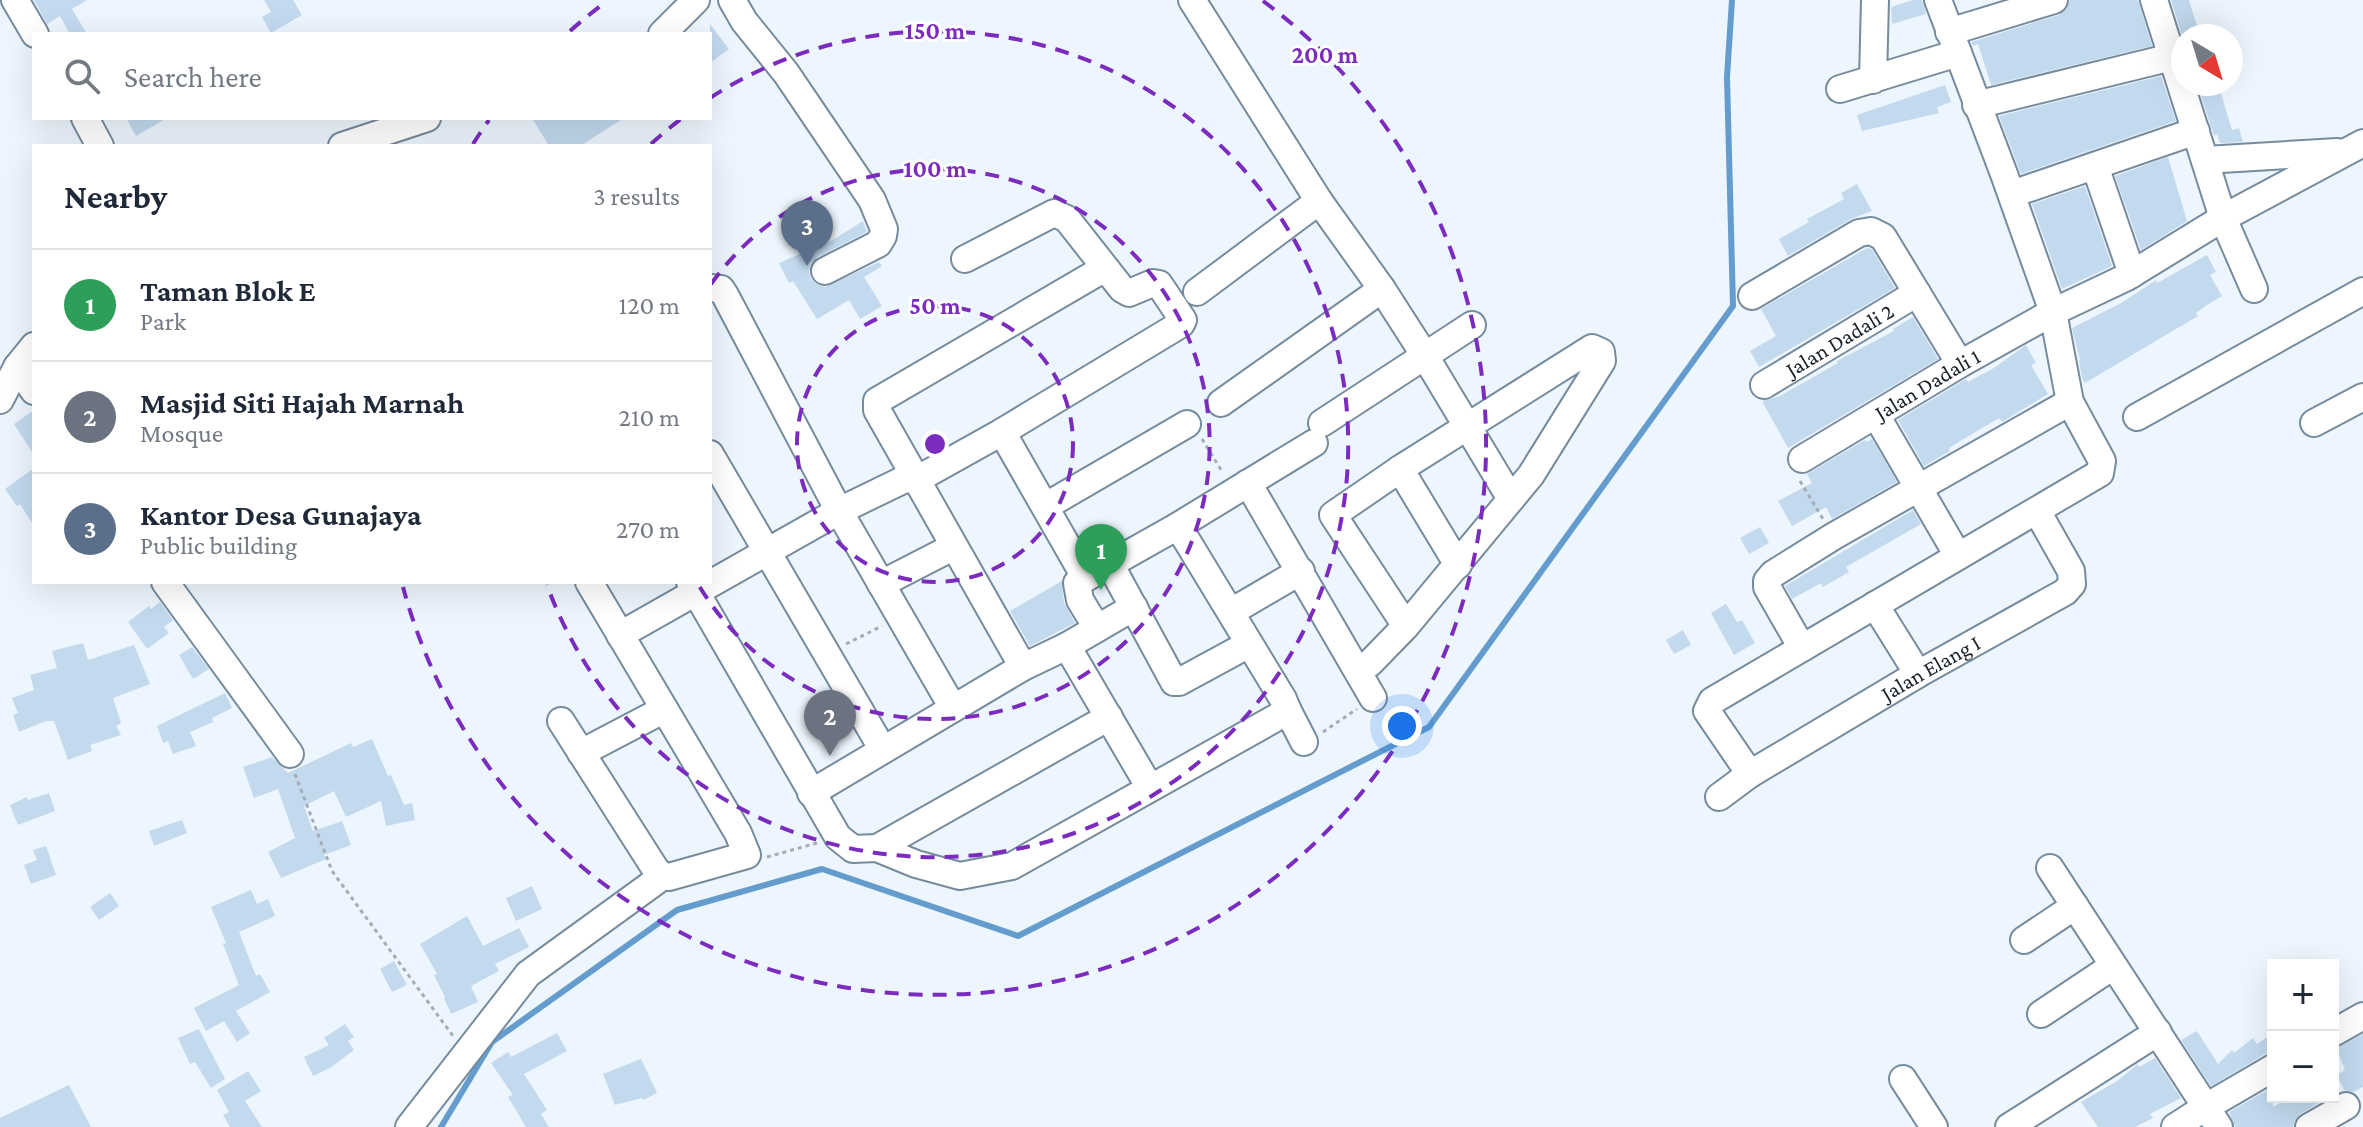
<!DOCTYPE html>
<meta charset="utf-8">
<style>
body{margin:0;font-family:"Crimson Pro",serif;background:#f6f6f7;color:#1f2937}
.controls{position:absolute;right:24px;bottom:24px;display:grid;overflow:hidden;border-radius:0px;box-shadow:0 8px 32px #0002}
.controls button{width:72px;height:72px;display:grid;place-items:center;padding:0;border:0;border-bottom:2px solid #e0e1e3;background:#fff;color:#1f2937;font:40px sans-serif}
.compass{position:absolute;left:2171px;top:24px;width:72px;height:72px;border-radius:50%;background:#fff;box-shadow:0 8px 32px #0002;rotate:142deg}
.you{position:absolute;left:1402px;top:726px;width:28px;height:28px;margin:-20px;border:6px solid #fff;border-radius:50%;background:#1a73e8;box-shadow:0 0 0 12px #1a73e833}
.badge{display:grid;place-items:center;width:52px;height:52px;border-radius:50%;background:#111827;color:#fff;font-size:26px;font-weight:700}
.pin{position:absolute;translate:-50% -66px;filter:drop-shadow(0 2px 4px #0008)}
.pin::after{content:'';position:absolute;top:42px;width:28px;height:24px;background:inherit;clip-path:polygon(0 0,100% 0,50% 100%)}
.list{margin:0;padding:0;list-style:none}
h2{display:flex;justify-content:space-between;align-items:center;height:104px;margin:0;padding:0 32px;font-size:34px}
h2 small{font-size:26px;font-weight:400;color:#747a83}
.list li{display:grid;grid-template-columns:52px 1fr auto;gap:24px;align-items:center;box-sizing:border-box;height:112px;padding:0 32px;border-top:2px solid #e0e1e3}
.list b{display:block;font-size:30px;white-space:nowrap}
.list p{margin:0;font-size:26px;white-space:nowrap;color:#747a83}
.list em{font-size:26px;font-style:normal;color:#747a83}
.icon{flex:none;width:44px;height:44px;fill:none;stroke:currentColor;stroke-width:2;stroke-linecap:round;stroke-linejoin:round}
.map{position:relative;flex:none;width:2363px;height:1127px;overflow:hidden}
.search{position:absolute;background:#fff;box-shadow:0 8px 32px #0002;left:32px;top:32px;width:680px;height:88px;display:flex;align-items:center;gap:20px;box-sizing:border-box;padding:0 28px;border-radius:0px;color:#747a83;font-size:30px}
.panel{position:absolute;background:#fff;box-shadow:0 8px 32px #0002;left:32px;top:144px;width:680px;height:440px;border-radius:0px}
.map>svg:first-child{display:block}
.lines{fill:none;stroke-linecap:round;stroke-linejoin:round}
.stream{stroke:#639ccd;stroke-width:6}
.building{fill:#c3d9ee}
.minor-casing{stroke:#768b9d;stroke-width:30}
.path{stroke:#a4adb5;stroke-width:3;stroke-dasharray:4 4;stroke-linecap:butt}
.minor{stroke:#fff;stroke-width:26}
.ring{fill:none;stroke:#7b2cbf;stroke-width:4;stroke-dasharray:14 10}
.labels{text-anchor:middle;stroke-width:6;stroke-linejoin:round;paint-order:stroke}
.street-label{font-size:22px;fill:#182028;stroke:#fff}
.centre{fill:#7b2cbf;stroke:#fff;stroke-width:4}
.ring-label{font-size:24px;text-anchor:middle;font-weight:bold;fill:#7b2cbf;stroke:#fff;stroke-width:6;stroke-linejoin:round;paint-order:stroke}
</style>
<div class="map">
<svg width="2363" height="1127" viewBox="0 0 2363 1127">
<rect width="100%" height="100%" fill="#edf6fe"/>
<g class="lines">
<polyline class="stream" points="441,1127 492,1042 677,910 822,869 1018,936 1429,727 1733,306 1727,77 1732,0"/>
</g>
<g class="building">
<polygon points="34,0 87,0 72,9 87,34 70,34 60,16 47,24"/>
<polygon points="264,0 293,0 302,15 271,33 262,17 271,12"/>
<polygon points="1913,0 1922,0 1926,14 1892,24 1891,7"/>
<polygon points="2070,0 2138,0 2152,46 1991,85 1978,44 1973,46 1971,42 2059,15 2066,10"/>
<polygon points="2171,0 2189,0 2200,36 2183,36 2183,39"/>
<polygon points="710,24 729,49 710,63"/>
<polygon points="2161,76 2176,121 2021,174 1999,116"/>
<polygon points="2197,84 2214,84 2216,91 2220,90 2232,130 2239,128 2243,142 2220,143 2217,134 2214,136"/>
<polygon points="1945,85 1951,102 1937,107 1939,113 1862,131 1857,115"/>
<polygon points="126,118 167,118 136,136"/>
<polygon points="532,118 624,118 580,146 549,146"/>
<polygon points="2168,157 2187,221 2141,250 2115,176"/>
<polygon points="1857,184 1872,211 1851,219 1788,256 1779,239 1809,222 1807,219 1844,199 1841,193"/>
<polygon points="2085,186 2112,266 2062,289 2032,204"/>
<polygon points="863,221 867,232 818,257 811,263 809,271 811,279 816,284 825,287 879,262 882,266 864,277 882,306 860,319 849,300 817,319 793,281 789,283 779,263 822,244 823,246"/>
<polygon points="1867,248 1872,249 1895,288 1759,367 1750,351 1776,336 1761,309"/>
<polygon points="2207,255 2216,272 2210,275 2222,296 2207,305 2196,313 2198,316 2181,326 2085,383 2082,378 2079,361 2080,360 2072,328 2123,302 2156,280 2157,283"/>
<polygon points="1913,317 1938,359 1788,448 1762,401 1780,396 1838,363 1837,361 1894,331 1893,329"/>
<polygon points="2026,345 2036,363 2031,365 2048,394 2002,422 1999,418 1962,440 1949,448 1950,451 1924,466 1898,420 1966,379 1968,382 1994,368"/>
<polygon points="34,410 34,455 14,424"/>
<polygon points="1872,439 1897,482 1832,519 1826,507 1792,526 1778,501 1812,483 1807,474 1865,440 1867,442"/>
<polygon points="34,468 34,526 20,504 17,506 5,489"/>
<polygon points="1913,510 1921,524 1846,567 1849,572 1823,587 1821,583 1792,599 1785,586"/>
<polygon points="1760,527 1769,543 1749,554 1740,538"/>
<polygon points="1062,581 1064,603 1075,623 1030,646 1010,611"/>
<polygon points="160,602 173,620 164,627 169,633 147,649 128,622 149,606 151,609"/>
<polygon points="1726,604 1737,622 1742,620 1755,643 1734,655 1711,613"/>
<polygon points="1683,630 1691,645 1674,654 1666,640"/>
<polygon points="83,643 88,660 134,645 150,684 113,698 121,723 116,726 121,735 90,745 92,751 68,760 54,721 46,721 19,732 13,715 18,713 12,698 34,690 30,675 57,668 52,651"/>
<polygon points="192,647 209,669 193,679 179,655"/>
<polygon points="225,693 232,708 212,718 213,722 190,732 196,746 173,754 168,741 163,743 157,726"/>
<polygon points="372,739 388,776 391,775 404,805 412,803 415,820 386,826 381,801 346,817 334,791 304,806 313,831 342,821 351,845 324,855 326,859 281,878 268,852 295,838 278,789 254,798 243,767 272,757 288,773 351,743 353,747"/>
<polygon points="49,793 55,811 18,825 10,805 27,797 28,800"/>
<polygon points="182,820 187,833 154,846 149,831"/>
<polygon points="46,846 56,875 31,884 24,865 37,860 33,850"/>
<polygon points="532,886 542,909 516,921 506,898"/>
<polygon points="251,890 257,904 268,899 275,916 239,932 256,976 260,974 270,992 236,1011 250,1033 237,1042 224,1021 206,1031 194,1008 239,985 223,944 226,943 211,907"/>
<polygon points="110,893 119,906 99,920 90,907"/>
<polygon points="467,916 483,946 519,928 529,947 495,964 499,971 471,986 478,1002 451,1014 444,998 445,997 434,975 437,974 420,944"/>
<polygon points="394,961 407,985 392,992 380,969"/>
<polygon points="345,1024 354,1037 348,1041 354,1050 330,1068 313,1076 304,1057 329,1045 324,1038"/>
<polygon points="199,1029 225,1079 211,1088 195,1062 190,1064 178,1038"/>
<polygon points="2197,1031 2218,1064 2232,1050 2234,1053 2253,1038 2257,1044 2273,1033 2273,1052 2265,1054 2211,1086 2181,1040"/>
<polygon points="557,1033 567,1051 524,1074 547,1110 541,1114 549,1127 526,1127 508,1097 513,1095 491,1063 508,1052 511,1057"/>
<polygon points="2363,1034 2363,1087 2353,1092 2344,1090 2337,1075 2345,1070 2336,1048"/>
<polygon points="2155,1058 2181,1098 2150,1114 2153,1118 2135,1127 2098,1127 2081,1102 2117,1081 2138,1064 2139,1067"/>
<polygon points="641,1059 657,1093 643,1100 642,1098 615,1105 603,1074"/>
<polygon points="248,1071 261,1091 245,1101 262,1127 230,1127 223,1115 229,1112 217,1090"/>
<polygon points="69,1085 91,1127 0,1127 0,1118"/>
<polygon points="2273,1087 2273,1107 2290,1097 2329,1097 2300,1114 2295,1120 2293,1127 2235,1127 2229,1112"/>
</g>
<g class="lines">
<defs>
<g id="minor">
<polyline points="15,0 35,34"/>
<polyline points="732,0 744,21 786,73 872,200 884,229 883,236 878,244 825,271"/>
<polyline points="1192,0 1319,201 1382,289 1425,356 1511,499"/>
<polyline points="2154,0 2223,218 2254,289"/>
<polyline points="1949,32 2054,0"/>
<polyline points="662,34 696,0"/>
<polyline points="1873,80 1875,0"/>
<polyline points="1840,89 1958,53"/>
<polyline points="1976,105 2172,57"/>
<polyline points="85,118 100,146"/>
<polyline points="342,146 427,118"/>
<polyline points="2205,160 2337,152"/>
<polyline points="2095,166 2132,274"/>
<polyline points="2012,194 2196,131"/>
<polyline points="710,288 721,289 725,295 839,511 953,708"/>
<polyline points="1197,292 1319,201"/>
<polyline points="1752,296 1859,233 1871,231 1883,237 1960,364"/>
<polyline points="17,367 34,391"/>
<path id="s1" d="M1764 385 1917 293"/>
<polyline points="0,400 17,367 34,346"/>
<polyline points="1221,403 1382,289"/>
<polyline points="1876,415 1958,556"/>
<polyline points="2137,417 2363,291"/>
<polyline points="1322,423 1472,325"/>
<polyline points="2314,423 2363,397"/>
<polyline points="1002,432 1085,577"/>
<polyline points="710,454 883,750"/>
<path id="s2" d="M1802 459 1960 364 2053 312 2127 277 2223 218 2363 143"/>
<polyline points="1400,469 1458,565"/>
<polyline points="1248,483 1373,698"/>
<polyline points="1046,506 1187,424"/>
<polyline points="1110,564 1174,682 1179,682 1249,644"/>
<polyline points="165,582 290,754"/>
<polyline points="690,582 838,837 853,849 877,848 1109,717"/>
<polyline points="881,584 953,547"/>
<polyline points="1875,605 1918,674"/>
<polyline points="1231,612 1301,571"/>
<polyline points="1097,628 1080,600 1077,583 1178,526 1314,443"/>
<polyline points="620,635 839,511 905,479 916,480 1002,432 1181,324 1183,320 1159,284 1153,283 1129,293 1122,289 1067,219 1054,213 965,259"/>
<polyline points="1067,646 1150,788"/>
<polyline points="1802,648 1767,587 1767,581 1773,574 1834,536 2070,402"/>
<polyline points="1370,663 1406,626 1531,475 1602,361 1601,352 1592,348 1400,469 1333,515 1406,626"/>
<polyline points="1023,667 877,410 877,401 1105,268"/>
<polyline points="1288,711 1304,742"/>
<polyline points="561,721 656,870 663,876"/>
<polyline points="581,753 663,710"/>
<polyline points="1750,774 1707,711 1712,701 2100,473 2102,461 2070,402 2053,312 2004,174 1938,0"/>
<polyline points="811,793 1023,667 1067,646 1134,607"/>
<path id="s3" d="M1719 797 1750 774 1918 674 2065 592 2072 584 2071 571 2037 511"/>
<polyline points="877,848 916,864 960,876 1012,866 1288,711 1283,699 1178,526"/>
<polyline points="2050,868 2219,1127"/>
<polyline points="2024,940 2075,906"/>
<polyline points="2041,1014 2113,966"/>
<polyline points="2333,1033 2363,1016"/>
<polyline points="1903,1079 1934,1127"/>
<polyline points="409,1127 528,974 663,876 669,877 747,855 738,833 589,582"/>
<polyline points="2009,1127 2158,1032"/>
<polyline points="2175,1127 2206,1107 2273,1068"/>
<polyline points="2309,1127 2346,1106"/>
</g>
</defs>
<use href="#minor" class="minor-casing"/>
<g class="path">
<polyline points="1202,439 1223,473"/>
<polyline points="1800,481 1823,519"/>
<polyline points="846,644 882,626"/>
<polyline points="1323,732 1357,709"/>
<polyline points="295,774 332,871 453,1036"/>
<polyline points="767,857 817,843"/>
</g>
<use href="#minor" class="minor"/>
</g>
<g class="ring">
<circle cx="935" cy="444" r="138"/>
<path d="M711 284A275 275 0 1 1 698 584"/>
<path d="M651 144A413 413 0 0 1 681 119M710 98A413 413 0 1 1 547 585"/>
<path d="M473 144A551 551 0 0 1 489 120M570 31A551 551 0 0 1 607 1M1263 1A551 551 0 1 1 403 587"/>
</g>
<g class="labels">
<g class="street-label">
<text dy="8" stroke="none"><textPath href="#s1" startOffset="88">Jalan Dadali 2</textPath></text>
<text dy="8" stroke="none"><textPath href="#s2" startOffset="146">Jalan Dadali 1</textPath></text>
<text dy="8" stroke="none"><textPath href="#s3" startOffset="248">Jalan Elang I</textPath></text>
</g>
</g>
<circle cx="935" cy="444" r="12" class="centre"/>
<g class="ring-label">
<text x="935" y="39">150 m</text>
<text x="1325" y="63">200 m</text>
<text x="935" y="177">100 m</text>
<text x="935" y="314">50 m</text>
</g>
</svg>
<div class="controls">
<button>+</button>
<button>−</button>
</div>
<svg class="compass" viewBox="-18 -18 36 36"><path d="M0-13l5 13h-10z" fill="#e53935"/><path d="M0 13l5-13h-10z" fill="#747a83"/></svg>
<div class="you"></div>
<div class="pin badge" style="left:1101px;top:590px;background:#2e9e5b">1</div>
<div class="pin badge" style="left:830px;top:756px;background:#6b7280">2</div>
<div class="pin badge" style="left:807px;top:266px;background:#5c6f8a">3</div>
<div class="search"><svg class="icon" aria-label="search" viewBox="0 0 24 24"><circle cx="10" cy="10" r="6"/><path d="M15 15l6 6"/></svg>Search here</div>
<section class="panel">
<h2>Nearby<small>3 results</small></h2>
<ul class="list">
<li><span class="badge" style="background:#2e9e5b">1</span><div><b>Taman Blok E</b><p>Park</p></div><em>120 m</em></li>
<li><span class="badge" style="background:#6b7280">2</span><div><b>Masjid Siti Hajah Marnah</b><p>Mosque</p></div><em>210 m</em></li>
<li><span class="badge" style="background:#5c6f8a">3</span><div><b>Kantor Desa Gunajaya</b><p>Public building</p></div><em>270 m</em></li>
</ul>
</section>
</div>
